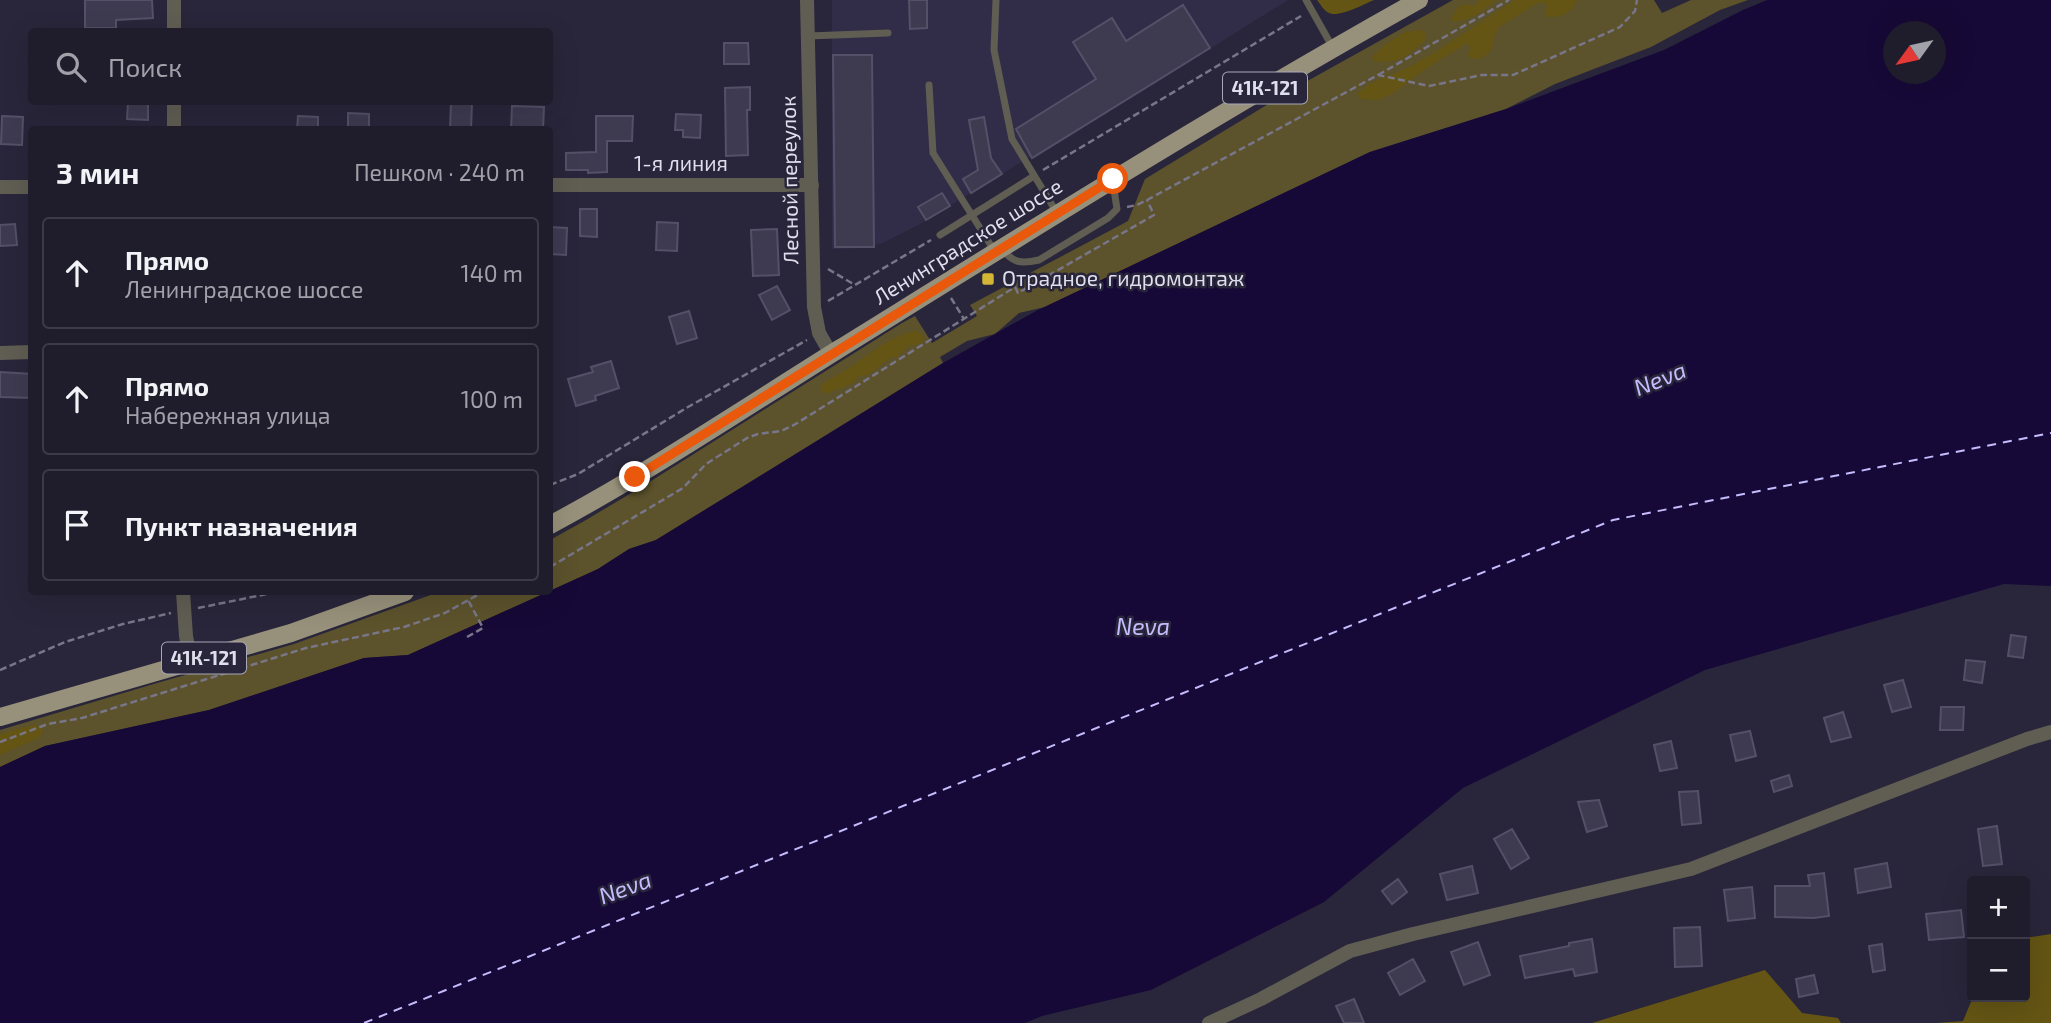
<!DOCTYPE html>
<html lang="ru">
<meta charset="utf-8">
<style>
body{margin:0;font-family:"Exo 2",sans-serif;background:#2c2938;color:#f1f3f6}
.controls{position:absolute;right:21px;bottom:21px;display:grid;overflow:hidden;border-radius:7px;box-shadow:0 7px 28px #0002}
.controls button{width:63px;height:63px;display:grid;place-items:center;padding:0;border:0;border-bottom:2px solid #3c3a48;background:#1f1c2c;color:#f1f3f6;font:35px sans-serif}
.compass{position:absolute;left:1883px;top:21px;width:63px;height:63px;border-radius:50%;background:#1f1c2c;box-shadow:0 7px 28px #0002;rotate:237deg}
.stop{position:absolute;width:21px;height:21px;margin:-16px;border:5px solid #ea580c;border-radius:50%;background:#fff}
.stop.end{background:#ea580c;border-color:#fff;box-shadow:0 2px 7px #0008}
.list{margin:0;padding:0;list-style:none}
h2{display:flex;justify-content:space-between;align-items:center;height:91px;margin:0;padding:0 28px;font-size:30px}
h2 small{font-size:23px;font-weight:400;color:#a1a1a9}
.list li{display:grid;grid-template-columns:46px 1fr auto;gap:21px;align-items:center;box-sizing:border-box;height:112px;margin:0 14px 14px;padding:0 14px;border:2px solid #3c3a48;border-radius:7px}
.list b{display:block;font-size:26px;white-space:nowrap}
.list p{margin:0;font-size:23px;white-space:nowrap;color:#a1a1a9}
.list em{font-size:23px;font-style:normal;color:#a1a1a9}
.icon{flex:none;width:38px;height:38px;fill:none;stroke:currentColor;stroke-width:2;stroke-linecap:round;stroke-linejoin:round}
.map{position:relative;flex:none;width:2051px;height:1023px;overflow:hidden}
.search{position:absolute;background:#1f1c2c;box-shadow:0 7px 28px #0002;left:28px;top:28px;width:525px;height:77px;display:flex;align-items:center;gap:18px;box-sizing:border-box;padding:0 24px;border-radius:7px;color:#a1a1a9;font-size:26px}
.panel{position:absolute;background:#1f1c2c;box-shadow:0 7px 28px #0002;left:28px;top:126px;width:525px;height:469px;border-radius:7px}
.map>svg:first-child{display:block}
.built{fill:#312d48}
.green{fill:#5c522c}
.forest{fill:#645514}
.water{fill:#170937;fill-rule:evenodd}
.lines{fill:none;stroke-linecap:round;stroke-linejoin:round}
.ferry{stroke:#c5bcfd;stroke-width:2;stroke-dasharray:9 7;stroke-linecap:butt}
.building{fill:#3e3b51;stroke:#535068;stroke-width:2}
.path{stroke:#787688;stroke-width:2.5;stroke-dasharray:7 3.5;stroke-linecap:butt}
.service{stroke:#605d53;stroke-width:7}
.minor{stroke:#605d53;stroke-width:14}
.primary{stroke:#97917b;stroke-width:18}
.route{stroke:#ea580c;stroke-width:9}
.poi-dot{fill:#d5b535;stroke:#29263b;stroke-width:2.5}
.labels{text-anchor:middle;stroke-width:5;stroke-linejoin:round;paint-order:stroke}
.shield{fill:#29263b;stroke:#a8a7b7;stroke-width:2}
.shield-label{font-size:19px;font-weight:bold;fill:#dfdeec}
.street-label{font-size:21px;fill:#dfdeec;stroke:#29263b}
.poi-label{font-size:21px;fill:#dfdeec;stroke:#29263b;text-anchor:start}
.water-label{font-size:23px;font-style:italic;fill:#c5bcfd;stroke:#29263b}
</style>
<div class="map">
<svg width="2051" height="1023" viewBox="0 0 2051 1023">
<rect width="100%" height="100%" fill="#29263b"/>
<polygon class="built" points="832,0 1288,0 1033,159 1030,157 920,224 883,243 865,248 832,249"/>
<g class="green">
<polygon points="1453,0 1654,0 1662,13 1691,0 1748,0 1720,10 1651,47 1555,84 1506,109 1370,152 1045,307 1019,313 995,334 967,341 940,357 943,363 656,540 629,549 598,569 550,591 550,540 586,520 643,486 902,323 915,316 932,343 977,316 970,305 1128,221 1145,179 1293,89"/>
<polygon points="439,592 548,592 408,655 364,658 209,710 45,746 0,767 0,730 157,683 294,644"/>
</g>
<g class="forest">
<path d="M1317 0H1374C1364 4 1339 18 1329 13 1324 11 1321 5 1317 0Z"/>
<path d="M1479 0H1496C1485 10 1466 24 1451 21V18L1458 7 1465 4 1474 6Z"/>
<path d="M1515 0H1577C1572 13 1560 18 1547 17L1545 10 1548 5 1539 2 1499 27 1494 36 1492 49 1483 58 1470 59 1468 56 1470 45 1466 44 1424 70 1392 94 1378 100 1361 99 1357 94 1367 85 1411 66 1438 50Z"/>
<path d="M1421 30 1426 33V40C1408 55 1400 65 1374 61L1372 57 1383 46 1405 32Z"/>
<path d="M916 331 921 334 924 339 918 345H910L897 357 890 358 868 375 859 376 853 383 826 394 821 391V385C829 379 836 376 844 371 864 359 893 333 916 331Z"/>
<polygon points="32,725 42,727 43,732 39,738 0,755 0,734"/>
<polygon points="2051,934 2051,1023 1936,1023 1963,1021 1973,997 2025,997 2025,938"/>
<polygon points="1765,970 1802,1013 1838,1018 1841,1023 1592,1023"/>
</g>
<path class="water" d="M1767 0H2051V586L2004 584 1705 670 1463 788 1324 902 1151 990 1042 1016 1025 1023H0V767L45 746 209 710 364 658 408 655 598 569 629 549 656 540 943 363 1036 311 1370 152 1506 109 1664 50 1743 10ZM1894 32H1936V74H1894Z"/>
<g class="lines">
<polyline class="ferry" points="364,1023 1613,520 2051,433"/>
</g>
<g class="building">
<polygon points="85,0 152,0 153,18 116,20 116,28 85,28"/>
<polygon points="909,0 927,0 927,28 910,29"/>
<polygon points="1183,5 1210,48 1032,158 1016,129 1096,79 1073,42 1112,18 1126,41"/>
<polygon points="724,43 748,43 749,64 724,64"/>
<polygon points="833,55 872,55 874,247 835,247"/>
<polygon points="750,87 750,110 747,110 748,155 726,156 725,88"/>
<polygon points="128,102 148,102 148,120 127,119"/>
<polygon points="451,102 472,103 471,130 450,130"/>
<polygon points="512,106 544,107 543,130 511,130"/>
<polygon points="348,113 369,114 369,130 348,130"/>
<polygon points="676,114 701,115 700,138 683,137 683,130 675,130"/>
<polygon points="2,116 23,117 22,145 1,144"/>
<polygon points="298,116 318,117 318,130 297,130"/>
<polygon points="596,116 633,116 632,141 607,141 607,172 588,173 588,170 566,170 566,153 596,152"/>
<polygon points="984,117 991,158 1002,174 971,193 963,179 978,170 969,120"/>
<polygon points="942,193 950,206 926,220 918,207"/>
<polygon points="580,209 597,209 597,237 580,236"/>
<polygon points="657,222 678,223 677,251 656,250"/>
<polygon points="15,224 17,245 0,246 0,225"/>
<polygon points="550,227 567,228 566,255 550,254"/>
<polygon points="777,229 779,275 753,276 751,230"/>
<polygon points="777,286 790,310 772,320 759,295"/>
<polygon points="689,311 697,338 677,344 669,317"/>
<polygon points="611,361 619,388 595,396 596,400 576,406 568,379 593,372 591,367"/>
<polygon points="0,372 32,374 32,398 0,397"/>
<polygon points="2011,635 2026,637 2023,658 2008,656"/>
<polygon points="1966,660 1985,662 1982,683 1964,680"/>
<polygon points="1903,680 1911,707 1892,712 1884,685"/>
<polygon points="1941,707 1964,707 1963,730 1940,730"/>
<polygon points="1843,712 1851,737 1831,742 1824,718"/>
<polygon points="1750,731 1756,756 1736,761 1730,735"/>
<polygon points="1671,741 1677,768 1660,771 1654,745"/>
<polygon points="1789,775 1792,786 1774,792 1771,781"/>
<polygon points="1698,791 1701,823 1682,825 1679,792"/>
<polygon points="1599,800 1607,826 1587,832 1578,802"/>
<polygon points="1997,826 2002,864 1983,866 1978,829"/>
<polygon points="1512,829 1529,858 1511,869 1494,839"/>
<polygon points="1887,863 1891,887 1858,893 1855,869"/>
<polygon points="1472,866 1478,893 1447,900 1440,874"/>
<polygon points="1824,873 1829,916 1814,918 1775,917 1775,886 1810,886 1808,875"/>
<polygon points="1398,879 1407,892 1392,904 1382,891"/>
<polygon points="1752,887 1755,918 1728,921 1724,890"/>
<polygon points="1961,910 1964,937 1929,940 1926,914"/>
<polygon points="1700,927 1702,966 1675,967 1674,928"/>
<polygon points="1592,939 1597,972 1575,976 1573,969 1525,978 1520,956 1569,946 1569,943"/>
<polygon points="1478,942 1490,975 1464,985 1451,952"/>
<polygon points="1882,944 1885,970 1873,972 1869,946"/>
<polygon points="1413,959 1425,981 1400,995 1388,973"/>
<polygon points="1814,975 1818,993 1799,997 1796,979"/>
<polygon points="1354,999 1364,1023 1344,1023 1336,1006"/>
</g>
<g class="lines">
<g class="path">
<polyline points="1378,75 1509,0"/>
<polyline points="1043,170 1301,16"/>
<polyline points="1127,207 1137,205 1147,200 1378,75 1429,86 1482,75 1513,75 1620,27 1635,11 1637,0"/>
<polyline points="828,269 855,285"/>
<polyline points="951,298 964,319"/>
<polyline points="828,301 931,240"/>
<polyline points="550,485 578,474 688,407 807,340"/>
<polyline points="550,567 683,488 706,464 747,438 758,434 781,431 794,425 1015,287 1018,293 1154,215 1147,200"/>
<polyline points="198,608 277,592"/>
<polyline points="467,637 483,628 468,600"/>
<polyline points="0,670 65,642 123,624 171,613"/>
<polyline points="0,742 48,724 82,718 306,648 404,627 445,613 483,592"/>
</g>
<g class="service">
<polyline points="996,0 994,50 1012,139 1057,213"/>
<polyline points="1306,0 1333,48"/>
<polyline points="808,36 888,33"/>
<polyline points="929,85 933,153 995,252"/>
<polyline points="940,235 1034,176"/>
<path d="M1002 249C1013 263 1021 264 1039 260L1108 218 1117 209 1113 183"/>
</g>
<g class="minor">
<polyline points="174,0 174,32"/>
<polyline points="807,0 814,307 819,333 831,354"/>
<polyline points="174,102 174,130"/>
<polyline points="550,185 812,185"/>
<polyline points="0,187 32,187"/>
<polyline points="0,353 32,352"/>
<polyline points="183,592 186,636 191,662"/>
<polyline points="1209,1023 1261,999 1350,951 1413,934 1691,869 2027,739 2051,732"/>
</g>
<g class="primary">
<path d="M550 525C649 472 743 409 839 349 1031 230 1222 110 1419 0"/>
<polyline points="0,717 291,633 405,592"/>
</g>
</g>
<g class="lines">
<polyline class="route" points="635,477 1113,179"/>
</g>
<rect class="poi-dot" x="981" y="272" width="14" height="14" rx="3.5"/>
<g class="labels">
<g class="shield">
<rect x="1223" y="72.5" width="84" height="31" rx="5"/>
<rect x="162" y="642.5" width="84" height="31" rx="5"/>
</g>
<g class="shield-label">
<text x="1265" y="95">41К-121</text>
<text x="204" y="665">41К-121</text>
</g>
<g class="street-label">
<text x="681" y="171">1-я линия</text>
<text transform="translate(790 180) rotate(-91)" y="7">Лесной переулок</text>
<text transform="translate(968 242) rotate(-32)" y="7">Ленинградское шоссе</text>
</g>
<g class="poi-label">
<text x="1002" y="286">Отрадное, гидромонтаж</text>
</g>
<g class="water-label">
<text transform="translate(1660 379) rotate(-22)" y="8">Neva</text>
<text x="1143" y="635">Neva</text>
<text transform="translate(625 888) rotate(-20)" y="8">Neva</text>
</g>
</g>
</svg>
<div class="controls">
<button>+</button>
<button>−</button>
</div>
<svg class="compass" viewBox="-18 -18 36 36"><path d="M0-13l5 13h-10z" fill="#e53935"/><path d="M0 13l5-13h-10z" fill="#a1a1a9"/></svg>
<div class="stop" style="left:1113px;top:179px"></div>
<div class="stop end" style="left:635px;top:477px"></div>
<div class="search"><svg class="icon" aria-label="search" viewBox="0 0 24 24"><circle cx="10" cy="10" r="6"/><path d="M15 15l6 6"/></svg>Поиск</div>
<section class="panel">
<h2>3 мин<small>Пешком · 240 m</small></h2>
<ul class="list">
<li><svg class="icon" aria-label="ahead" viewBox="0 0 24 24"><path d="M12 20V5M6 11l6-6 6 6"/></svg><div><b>Прямо</b><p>Ленинградское шоссе</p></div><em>140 m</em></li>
<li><svg class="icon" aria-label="ahead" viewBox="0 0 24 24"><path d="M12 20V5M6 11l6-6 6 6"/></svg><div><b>Прямо</b><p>Набережная улица</p></div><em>100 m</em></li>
<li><svg class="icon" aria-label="arrive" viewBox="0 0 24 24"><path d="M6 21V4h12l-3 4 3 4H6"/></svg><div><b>Пункт назначения</b></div></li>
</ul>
</section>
</div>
